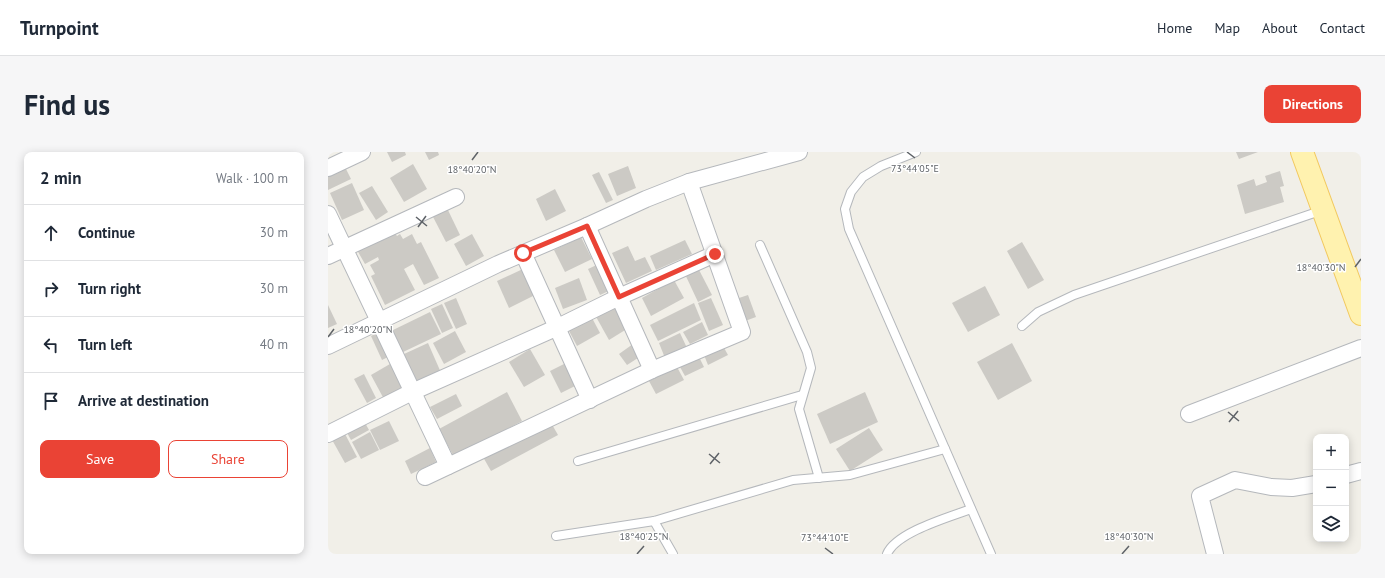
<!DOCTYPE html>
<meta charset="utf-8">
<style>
body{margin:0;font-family:"PT Sans",sans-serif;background:#f6f6f7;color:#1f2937}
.controls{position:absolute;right:12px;bottom:12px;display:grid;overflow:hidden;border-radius:8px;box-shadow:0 2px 10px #0003}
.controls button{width:36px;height:36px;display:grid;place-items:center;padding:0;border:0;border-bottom:1px solid #e0e1e3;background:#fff;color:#1f2937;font:20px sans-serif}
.stop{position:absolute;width:12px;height:12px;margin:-9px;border:3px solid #ea4335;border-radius:50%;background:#fff}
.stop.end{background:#ea4335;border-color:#fff;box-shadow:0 1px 4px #0008}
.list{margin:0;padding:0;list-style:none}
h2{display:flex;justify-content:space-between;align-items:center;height:52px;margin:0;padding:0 16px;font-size:17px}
h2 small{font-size:13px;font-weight:400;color:#747a83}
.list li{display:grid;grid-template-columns:26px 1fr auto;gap:12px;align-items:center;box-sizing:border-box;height:56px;padding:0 16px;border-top:1px solid #e0e1e3}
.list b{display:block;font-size:15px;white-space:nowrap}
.list em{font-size:13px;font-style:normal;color:#747a83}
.actions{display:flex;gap:8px;padding:12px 16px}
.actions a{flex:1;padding:9px 0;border:1px solid #ea4335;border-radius:8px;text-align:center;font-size:14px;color:#ea4335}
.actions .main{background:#ea4335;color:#fff}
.icon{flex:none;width:22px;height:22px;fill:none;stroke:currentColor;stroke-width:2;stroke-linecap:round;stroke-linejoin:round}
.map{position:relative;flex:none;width:1033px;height:402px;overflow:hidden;border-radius:8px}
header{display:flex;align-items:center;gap:24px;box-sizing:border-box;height:56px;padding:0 20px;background:#fff;border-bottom:1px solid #e0e1e3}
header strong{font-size:19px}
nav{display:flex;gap:22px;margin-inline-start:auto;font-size:14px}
.intro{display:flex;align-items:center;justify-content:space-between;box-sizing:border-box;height:96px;padding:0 24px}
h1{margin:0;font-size:28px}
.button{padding:10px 18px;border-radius:8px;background:#ea4335;color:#fff;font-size:14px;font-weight:700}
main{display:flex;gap:24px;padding:0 24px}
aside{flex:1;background:#fff;border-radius:8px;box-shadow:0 2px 10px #0003}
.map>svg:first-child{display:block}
.building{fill:#cccac5}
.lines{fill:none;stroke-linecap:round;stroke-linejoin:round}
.service-casing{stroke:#b5b8bc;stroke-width:10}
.minor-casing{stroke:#b5b8bc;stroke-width:18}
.primary-casing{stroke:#f2c960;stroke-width:24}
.service{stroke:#fff;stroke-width:8}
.minor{stroke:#fff;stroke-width:16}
.primary{stroke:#fff2af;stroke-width:22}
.route{stroke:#ea4335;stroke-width:5}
.ticks{fill:none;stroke:#5f6368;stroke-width:1.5}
.ticks-label{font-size:10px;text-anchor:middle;fill:#5f6368;stroke:#fff;stroke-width:3;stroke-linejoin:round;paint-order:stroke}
</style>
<header>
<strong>Turnpoint</strong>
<nav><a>Home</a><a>Map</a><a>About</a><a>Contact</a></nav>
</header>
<div class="intro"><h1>Find us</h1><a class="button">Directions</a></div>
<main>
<aside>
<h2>2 min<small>Walk · 100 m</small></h2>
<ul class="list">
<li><svg class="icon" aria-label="ahead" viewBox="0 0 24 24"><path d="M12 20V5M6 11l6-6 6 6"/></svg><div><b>Continue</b></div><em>30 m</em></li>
<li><svg class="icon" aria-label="right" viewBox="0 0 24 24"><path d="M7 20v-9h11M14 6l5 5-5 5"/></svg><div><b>Turn right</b></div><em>30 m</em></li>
<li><svg class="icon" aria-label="left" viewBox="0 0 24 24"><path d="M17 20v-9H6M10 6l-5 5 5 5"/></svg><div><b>Turn left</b></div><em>40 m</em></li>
<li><svg class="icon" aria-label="arrive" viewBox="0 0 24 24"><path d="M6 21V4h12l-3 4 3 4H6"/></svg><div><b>Arrive at destination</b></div></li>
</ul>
<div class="actions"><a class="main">Save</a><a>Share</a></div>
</aside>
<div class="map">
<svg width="1033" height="402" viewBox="0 0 1033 402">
<rect width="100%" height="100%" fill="#f1efe8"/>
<g class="building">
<polygon points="59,0 77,0 78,3 64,10"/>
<polygon points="97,0 110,0 111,3 101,8"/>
<polygon points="908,0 930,0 911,7"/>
<polygon points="15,11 23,27 0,38 0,19"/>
<polygon points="85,12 99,37 76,50 62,26"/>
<polygon points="300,14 308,36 289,44 280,22"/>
<polygon points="952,19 956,34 952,35 956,50 917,62 909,33 926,27 928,34 939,30 937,24"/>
<polygon points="271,20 285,48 278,51 264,23"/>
<polygon points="24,31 36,58 14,68 2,41"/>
<polygon points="44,34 60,60 48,68 31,41"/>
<polygon points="227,37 238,59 218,69 208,47"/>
<polygon points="118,54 132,83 118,90 103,61"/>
<polygon points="66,80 69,84 72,82 75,87 84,82 89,92 93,90 111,126 96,133 85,112 76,117 87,138 57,153 43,124 47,122 42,113 51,108 50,105 37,112 29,98"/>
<polygon points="144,82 156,104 138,114 126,92"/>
<polygon points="253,85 264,107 237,120 226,98"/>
<polygon points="357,88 364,102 328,118 322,104"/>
<polygon points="694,90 716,128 700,137 679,99"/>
<polygon points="300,94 307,109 317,105 324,119 298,131 284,101"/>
<polygon points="273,111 285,137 272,143 260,117"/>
<polygon points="369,114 384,143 370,150 356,120"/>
<polygon points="197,116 209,142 181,156 169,129"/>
<polygon points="251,126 259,148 235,157 227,136"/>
<polygon points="346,128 356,146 323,164 314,146"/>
<polygon points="657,134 672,163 640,180 624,151"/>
<polygon points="420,143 428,165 417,169 408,147"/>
<polygon points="128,146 139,172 128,177 116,151"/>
<polygon points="383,146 395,173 381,179 370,151"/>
<polygon points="288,151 302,175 281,188 267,163"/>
<polygon points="366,151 373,168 330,189 322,173"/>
<polygon points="114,152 125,176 114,181 103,157"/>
<polygon points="0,153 9,172 0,176"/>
<polygon points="102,160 113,182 73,201 63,179"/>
<polygon points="263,164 272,181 249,194 240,177"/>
<polygon points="374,170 380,183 362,192 355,180"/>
<polygon points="53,179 64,203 54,208 43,184"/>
<polygon points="127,179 138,200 116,212 105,191"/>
<polygon points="352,181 359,196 337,206 331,191"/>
<polygon points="100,191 114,223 90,234 76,202"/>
<polygon points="684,191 704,229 670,248 649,210"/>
<polygon points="305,192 313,204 299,213 291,202"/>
<polygon points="395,194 400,203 380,213 376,203"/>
<polygon points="202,197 217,223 196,235 181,210"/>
<polygon points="371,205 376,215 357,224 352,215"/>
<polygon points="240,210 251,232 233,241 222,219"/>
<polygon points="62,212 77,238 57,249 43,223"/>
<polygon points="349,215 356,228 328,242 321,229"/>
<polygon points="36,222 48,246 39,251 26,227"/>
<polygon points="179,240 194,269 126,305 111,277"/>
<polygon points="537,240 550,270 502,292 489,262"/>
<polygon points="128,242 134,254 109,267 102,255"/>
<polygon points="36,269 41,278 23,288 18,279"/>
<polygon points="61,269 71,289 52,298 42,278"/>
<polygon points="222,269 230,283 163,319 155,305"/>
<polygon points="541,276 555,298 522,319 508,297"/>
<polygon points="16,280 29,305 17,311 3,286"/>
<polygon points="42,280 51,298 33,307 24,290"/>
<polygon points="102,296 108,310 83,322 77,309"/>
</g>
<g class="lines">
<defs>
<g id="service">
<polyline points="588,0 553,14 535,25 523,40 517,57 521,77 663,402"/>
<polyline points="432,93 479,200 483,216 471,257 491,326"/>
<polyline points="694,174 710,160 746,143 995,58"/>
<polyline points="250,309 474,243"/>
<polyline points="326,369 345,402"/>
<polyline points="228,384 326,369 465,328 522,323 617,297"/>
<path d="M559 402C568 380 622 365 643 357"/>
</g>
<g id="minor">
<polyline points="0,16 34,0"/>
<polyline points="0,62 120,314"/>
<polyline points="259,74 324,218"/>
<polyline points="195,101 262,248"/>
<polyline points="0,104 128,45"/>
<polyline points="0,194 170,112 259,74 318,47 361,30 471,0"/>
<polyline points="861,262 1033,196"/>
<polyline points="0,282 84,240 230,175 291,145 387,102"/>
<polyline points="1018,323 1033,319"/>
<polyline points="97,325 324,218 414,180 361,30"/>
<polyline points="887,402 872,344 907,328 943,335 964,336 988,332"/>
</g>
<polyline id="primary" points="974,0 1033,162"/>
</defs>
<use href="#service" class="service-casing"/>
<use href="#minor" class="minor-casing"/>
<use href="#primary" class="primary-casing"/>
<use href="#service" class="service"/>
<use href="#minor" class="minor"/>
<use href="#primary" class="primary"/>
</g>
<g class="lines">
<polyline class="route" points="195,101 259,74 291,145 387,102"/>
</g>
<path class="ticks" d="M579 0 587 6M144 8 150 0M88 65 99 74M90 75 98 64M1027 115 1033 107M0 185 6 177M900 260 911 269M901 270 910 259M381 302 392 311M382 312 391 301M497 396 505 402M309 402 316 394M794 402 801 394"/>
<g class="ticks-label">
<text x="587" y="20">73°44'05"E</text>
<text x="144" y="21">18°40'20"N</text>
<text x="993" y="119">18°40'30"N</text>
<text x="40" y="181">18°40'20"N</text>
<text x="316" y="388">18°40'25"N</text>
<text x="801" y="388">18°40'30"N</text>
<text x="497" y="389">73°44'10"E</text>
</g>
</svg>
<div class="controls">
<button>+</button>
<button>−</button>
<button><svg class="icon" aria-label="layers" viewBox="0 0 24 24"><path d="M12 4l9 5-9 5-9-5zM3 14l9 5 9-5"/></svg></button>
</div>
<div class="stop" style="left:195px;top:101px"></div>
<div class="stop end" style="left:387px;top:102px"></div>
</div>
</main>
